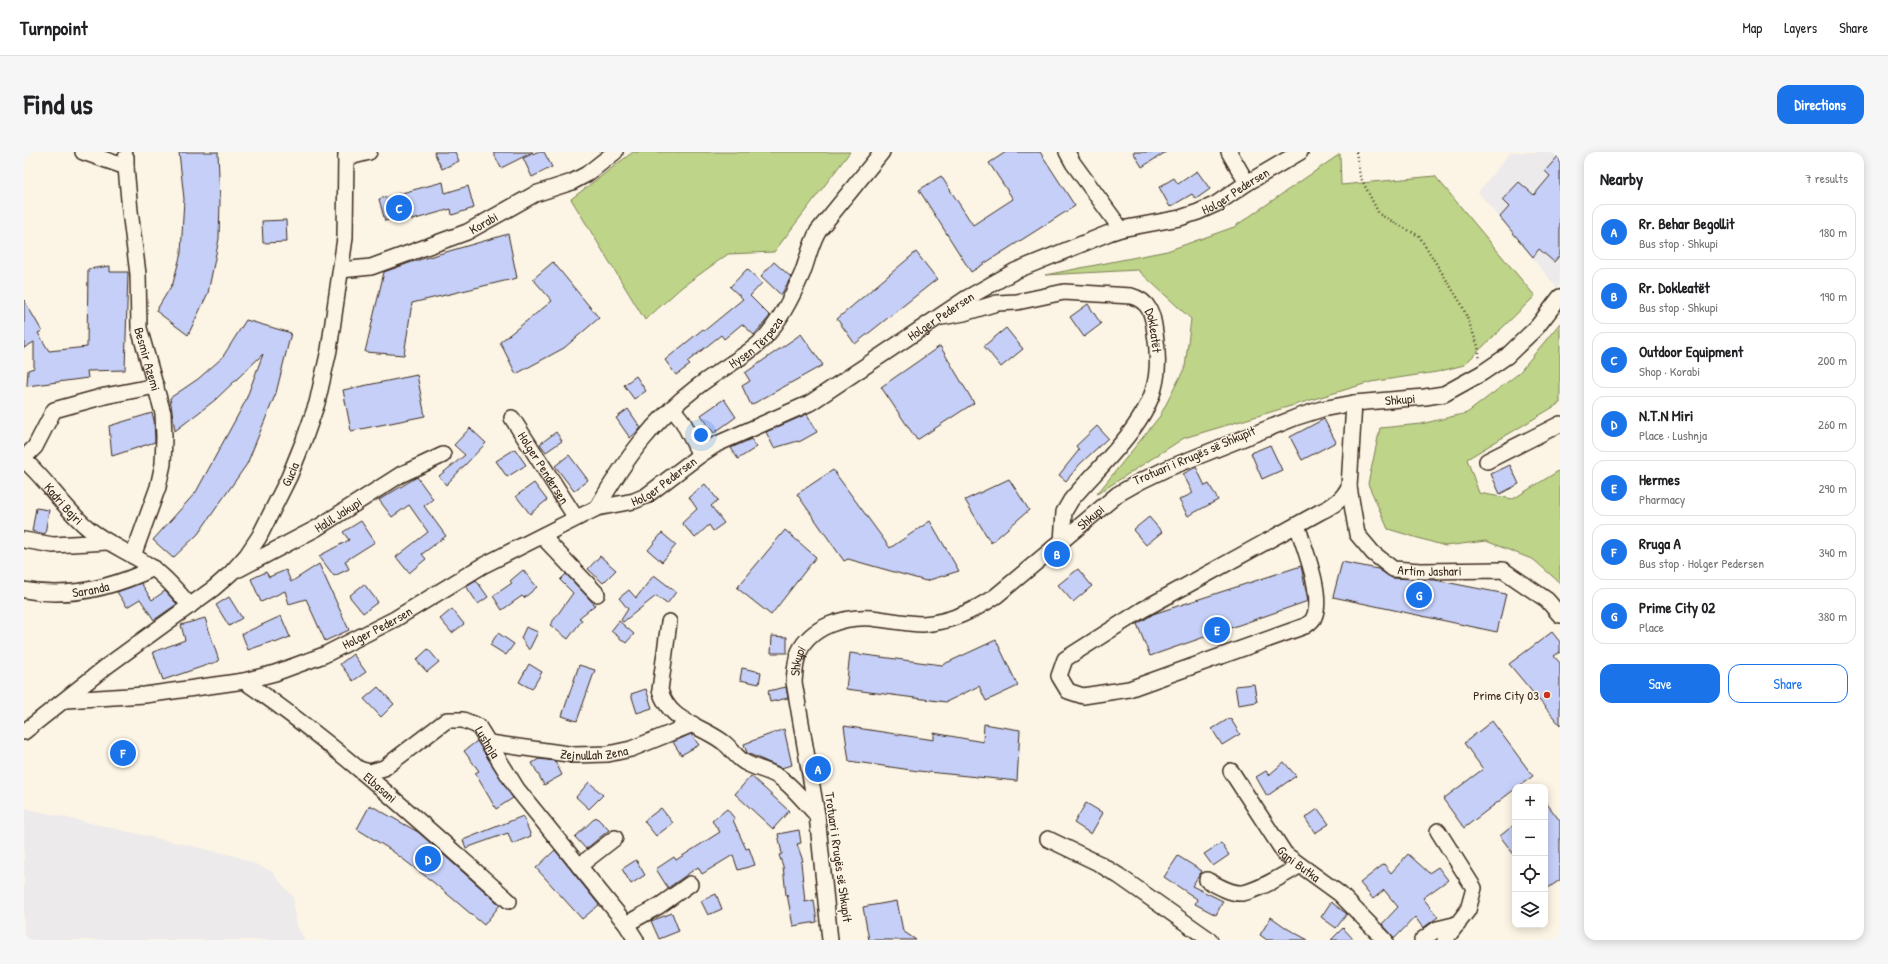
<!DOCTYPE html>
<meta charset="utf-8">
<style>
body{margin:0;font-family:"Patrick Hand",sans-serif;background:#f6f6f6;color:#202124}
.controls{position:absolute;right:12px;bottom:12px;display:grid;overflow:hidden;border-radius:8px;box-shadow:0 2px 10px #0003}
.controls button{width:36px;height:36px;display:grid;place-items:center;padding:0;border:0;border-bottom:1px solid #e0e0e0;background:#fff;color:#202124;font:20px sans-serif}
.you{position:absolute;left:677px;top:283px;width:14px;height:14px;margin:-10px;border:3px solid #fff;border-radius:50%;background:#1a73e8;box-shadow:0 0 0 6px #1a73e833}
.badge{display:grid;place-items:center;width:26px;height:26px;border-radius:50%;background:#1a73e8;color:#fff;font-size:13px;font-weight:700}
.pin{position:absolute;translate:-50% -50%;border:2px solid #fff;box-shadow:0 1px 4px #0006}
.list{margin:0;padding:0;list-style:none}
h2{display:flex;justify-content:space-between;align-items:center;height:52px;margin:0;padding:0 16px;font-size:17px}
h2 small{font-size:13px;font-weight:400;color:#757577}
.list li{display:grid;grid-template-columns:26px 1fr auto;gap:12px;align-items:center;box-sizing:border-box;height:56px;margin:0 8px 8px;padding:0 8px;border:1px solid #e0e0e0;border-radius:12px}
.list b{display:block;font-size:15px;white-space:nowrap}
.list p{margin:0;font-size:13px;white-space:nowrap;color:#757577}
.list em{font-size:13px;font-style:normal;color:#757577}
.actions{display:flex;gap:8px;padding:12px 16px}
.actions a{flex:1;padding:9px 0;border:1px solid #1a73e8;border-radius:12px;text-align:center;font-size:14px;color:#1a73e8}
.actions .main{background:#1a73e8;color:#fff}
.icon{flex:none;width:22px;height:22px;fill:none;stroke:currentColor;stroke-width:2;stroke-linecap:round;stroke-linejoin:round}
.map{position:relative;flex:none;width:1536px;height:788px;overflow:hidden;border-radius:12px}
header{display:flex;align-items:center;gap:24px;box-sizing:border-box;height:56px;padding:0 20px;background:#fff;border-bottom:1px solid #e0e0e0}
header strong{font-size:19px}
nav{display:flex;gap:22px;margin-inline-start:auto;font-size:14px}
.intro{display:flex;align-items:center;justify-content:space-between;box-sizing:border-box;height:96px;padding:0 24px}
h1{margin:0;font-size:28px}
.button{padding:10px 18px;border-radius:12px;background:#1a73e8;color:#fff;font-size:14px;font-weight:700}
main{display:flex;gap:24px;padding:0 24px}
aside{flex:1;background:#fff;border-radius:12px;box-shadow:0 2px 10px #0003}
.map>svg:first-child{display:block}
.built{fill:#eceaea}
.green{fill:#bed489;stroke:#7c7f54}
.building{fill:#c5cff7;stroke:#3b2a1e}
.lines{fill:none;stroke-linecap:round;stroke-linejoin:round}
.minor-casing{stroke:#3b2a1e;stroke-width:18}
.path{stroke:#3b2a1e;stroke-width:2.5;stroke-dasharray:1 3;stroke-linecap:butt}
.minor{stroke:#fcf5e5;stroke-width:15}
.poi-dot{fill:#c8321e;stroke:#fcf5e5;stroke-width:1.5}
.labels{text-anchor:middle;stroke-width:3;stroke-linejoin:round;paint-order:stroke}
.street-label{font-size:13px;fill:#3b2a1e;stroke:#fcf5e5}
.poi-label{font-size:13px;fill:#3b2a1e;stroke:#fcf5e5;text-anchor:end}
</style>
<header>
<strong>Turnpoint</strong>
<nav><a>Map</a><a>Layers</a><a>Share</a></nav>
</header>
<div class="intro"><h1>Find us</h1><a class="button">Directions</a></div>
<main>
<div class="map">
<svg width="1536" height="788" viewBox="0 0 1536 788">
<rect width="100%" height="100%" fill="#fcf5e5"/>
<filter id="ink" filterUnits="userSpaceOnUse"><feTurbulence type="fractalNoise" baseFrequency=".025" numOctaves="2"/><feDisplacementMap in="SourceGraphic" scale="8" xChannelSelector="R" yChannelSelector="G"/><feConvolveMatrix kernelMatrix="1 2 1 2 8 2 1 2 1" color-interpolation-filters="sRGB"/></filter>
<g filter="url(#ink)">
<g class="built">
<polygon points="1487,0 1536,0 1536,132 1533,136 1454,40"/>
<polygon points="0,656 212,704 247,719 269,745 273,774 281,788 0,788"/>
</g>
<g class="green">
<polygon points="609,0 826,0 750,100 704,102 658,135 621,168 547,47"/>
<polygon points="1316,2 1317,33 1411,24 1511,144 1440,213 1413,220 1347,230 1160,286 1073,342 1136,264 1161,215 1167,167 1114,118 1021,123 1143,99 1210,75"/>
<polygon points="1536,171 1536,251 1443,307 1455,341 1489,347 1536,318 1536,431 1510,408 1462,389 1421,394 1364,377 1344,332 1356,276 1397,272 1443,261 1494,222"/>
</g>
<g class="building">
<polygon points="155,0 194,0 196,48 195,87 184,141 164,183 132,159 149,131 157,101 160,47"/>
<polygon points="410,0 431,0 435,9 418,17"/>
<polygon points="469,0 509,0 477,16"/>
<polygon points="513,0 520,0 528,15 508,25 499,6"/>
<polygon points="982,0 1016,0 1051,54 947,120 895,38 917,24 949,73 989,47 965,11"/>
<polygon points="1109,0 1142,0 1118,15"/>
<polygon points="1536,2 1536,103 1530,110 1515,97 1509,105 1476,65 1485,55 1478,48 1495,30 1510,43 1526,24 1521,19"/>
<polygon points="1173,19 1186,37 1172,47 1168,42 1146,55 1135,35 1150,26 1154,32"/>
<polygon points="419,30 421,41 444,34 450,56 428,63 427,57 388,68 386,62 361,69 355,47"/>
<polygon points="262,68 263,90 239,91 238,69"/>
<polygon points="484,82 493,126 388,151 380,203 341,200 360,120 391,109"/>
<polygon points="892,100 913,127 831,192 813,167"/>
<polygon points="529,110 575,166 540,196 492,222 476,190 528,149 509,127"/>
<polygon points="750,110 767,125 757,143 737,124"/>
<polygon points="86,114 86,120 104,120 101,218 63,219 64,226 3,234 4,218 10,216 10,190 0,196 0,148 18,179 14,181 25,199 63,195 64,117"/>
<polygon points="723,117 738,131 726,144 746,164 730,183 718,172 700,187 697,183 663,210 666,213 652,223 641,208 679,177 680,179 719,147 706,135"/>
<polygon points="1064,152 1077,172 1060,185 1046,165"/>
<polygon points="222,168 267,181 252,241 223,312 174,382 149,406 129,388 172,340 221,250 239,202 191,248 151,279 146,246 174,227 198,206"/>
<polygon points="982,176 999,197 977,215 960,194"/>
<polygon points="777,182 799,213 727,253 718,234 726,229 721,221"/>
<polygon points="916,194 950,251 893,288 857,235"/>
<polygon points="393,223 401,264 327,279 319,238"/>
<polygon points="612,224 622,239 610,247 600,233"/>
<polygon points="700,247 712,265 690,281 677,263"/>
<polygon points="604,257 617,276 606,286 592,266"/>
<polygon points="128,261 130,268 131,290 88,304 85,274"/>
<polygon points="783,262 793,280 775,290 774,289 750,296 742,280"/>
<polygon points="1300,267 1312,290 1278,308 1266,285"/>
<polygon points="1073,274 1084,286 1056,312 1042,329 1035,323 1055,298 1052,294"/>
<polygon points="446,276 462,291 422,333 415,324 441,303 430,293"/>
<polygon points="532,280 538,289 522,300 516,292"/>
<polygon points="727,287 733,295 714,307 707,296"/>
<polygon points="1246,293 1258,318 1238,327 1227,301"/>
<polygon points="491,297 502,313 483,325 472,309"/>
<polygon points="545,303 564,328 550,339 531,314"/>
<polygon points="1486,313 1495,332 1476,342 1467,322"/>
<polygon points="1172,315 1181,334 1185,332 1194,348 1164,364 1155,348 1169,341 1159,322"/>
<polygon points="809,318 866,396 906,369 935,419 902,429 824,407 820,409 773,342"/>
<polygon points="393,325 409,347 400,354 422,384 398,402 402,407 385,421 372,405 404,380 385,353 368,365 355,348"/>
<polygon points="985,327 1005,358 967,391 941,348"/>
<polygon points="510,331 523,348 506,362 492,344"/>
<polygon points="681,332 694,348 687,354 700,371 689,379 685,373 671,386 658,371 673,357 665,345"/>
<polygon points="12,356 25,358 21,382 8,379"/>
<polygon points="1125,365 1138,380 1122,393 1109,378"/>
<polygon points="337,369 351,390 321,409 325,417 310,424 295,404 325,388 319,380"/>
<polygon points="761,378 792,405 747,463 713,436"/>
<polygon points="638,381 652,393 638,410 624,398"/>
<polygon points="576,404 592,418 579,431 564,417"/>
<polygon points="1318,410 1354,417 1368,426 1411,428 1482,442 1473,480 1309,445"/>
<polygon points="295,412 325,478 301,489 282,447 265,452 261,439 237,450 227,427 242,420 245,425 262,418 267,430"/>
<polygon points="1277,414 1284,449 1126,504 1113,472 1123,466 1129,462"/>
<polygon points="1054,417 1068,434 1049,450 1034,433"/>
<polygon points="499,418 513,435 500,446 498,444 478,458 469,444 488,431 486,429"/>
<polygon points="542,422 571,453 555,466 558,468 544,487 526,473 549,441 536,428"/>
<polygon points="630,423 652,440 643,452 632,444 599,470 597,468 604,457 595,446 605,438 612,446"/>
<polygon points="452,428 464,445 454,452 442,434"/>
<polygon points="117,431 128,448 141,439 153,452 130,468 116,447 103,455 93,440"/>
<polygon points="340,432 354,450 339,461 325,444"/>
<polygon points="205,445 218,466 205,474 192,453"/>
<polygon points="428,457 440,472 428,481 416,467"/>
<polygon points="257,464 266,485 251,491 250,489 224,498 218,482"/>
<polygon points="181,466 195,509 139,528 129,500 161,488 157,473"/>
<polygon points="595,469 610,482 602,491 587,479"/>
<polygon points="502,475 514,480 505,498 497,486"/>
<polygon points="1528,480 1536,490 1536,500 1530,504 1536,511 1536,573 1485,512"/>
<polygon points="474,481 490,492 482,503 466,493"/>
<polygon points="748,484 763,485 763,501 747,501"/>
<polygon points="972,488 994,534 962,549 955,534 922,550 822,537 826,501 918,513"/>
<polygon points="404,497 415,510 403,520 392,508"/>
<polygon points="329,502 342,520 329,529 316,512"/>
<polygon points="505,512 518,520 508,537 495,530"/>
<polygon points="555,513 571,518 553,569 538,564"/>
<polygon points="718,516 737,520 735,532 716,528"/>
<polygon points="1230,532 1233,550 1214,553 1211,534"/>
<polygon points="354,535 370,552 357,565 340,547"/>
<polygon points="762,535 764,546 746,550 744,539"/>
<polygon points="622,537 628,556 613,561 607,542"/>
<polygon points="1206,566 1216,582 1198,593 1188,577"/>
<polygon points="1468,569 1509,624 1494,635 1491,635 1491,637 1440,676 1419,647 1459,617 1440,591"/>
<polygon points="960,572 996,578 993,629 894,619 825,609 820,574 910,588 910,581 959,590"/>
<polygon points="760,577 768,613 757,616 723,601 720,592"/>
<polygon points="667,582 675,593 657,603 649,590"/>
<polygon points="453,589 489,646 472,657 451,621 455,619 440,599"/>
<polygon points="515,607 531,609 538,623 520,633 508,611"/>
<polygon points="1260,610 1272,624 1243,644 1232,625 1242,619 1245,623"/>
<polygon points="727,624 765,659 749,677 711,642"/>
<polygon points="565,630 579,643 565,657 552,645"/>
<polygon points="1521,649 1536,669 1536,728 1521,738"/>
<polygon points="1062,651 1079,661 1067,682 1050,671"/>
<polygon points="346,653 394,680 476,753 460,773 409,730 367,698 333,677"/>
<polygon points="637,656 649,671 632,684 620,669"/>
<polygon points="703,657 711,667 709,668 722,697 725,696 731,713 714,718 709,703 678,722 674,715 644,736 632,717 650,705 652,708 696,680 688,669"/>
<polygon points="1294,657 1305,672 1291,681 1281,666"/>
<polygon points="499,664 507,684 488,692 484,681 442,696 439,688"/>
<polygon points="572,665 585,678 562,697 551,685"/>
<polygon points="1491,672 1491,704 1476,684"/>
<polygon points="775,678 777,691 773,692 779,709 777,710 781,750 790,748 793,770 769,774 763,742 762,743 759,714 755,703 758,702 754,682"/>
<polygon points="1197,691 1205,703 1189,714 1180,702"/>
<polygon points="531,698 575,753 558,767 512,716"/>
<polygon points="1384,702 1405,721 1414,715 1424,728 1399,746 1414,765 1399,776 1391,765 1370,787 1367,782 1358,772 1374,755 1360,738 1349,747 1336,731 1360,712 1367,721"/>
<polygon points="1154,704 1178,719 1168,734 1199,749 1192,763 1171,752 1173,747 1140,725"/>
<polygon points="612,708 621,723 607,732 598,717"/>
<polygon points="692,742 698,757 684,763 677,749"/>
<polygon points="873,749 879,779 892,788 845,788 839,755"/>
<polygon points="1307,750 1323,762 1312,776 1297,765"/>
<polygon points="648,761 655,779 635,787 627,769"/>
<polygon points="1247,765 1264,777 1284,788 1243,788 1236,783"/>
<polygon points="1319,776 1330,788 1307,788"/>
</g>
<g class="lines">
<defs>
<g id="minor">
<polyline points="59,0 102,15"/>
<polyline points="1043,0 1049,11 1097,77"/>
<polyline points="1205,0 1223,31"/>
<path id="s1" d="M102 5V15L106 59 114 122 115 176 139 261 140 285 139 312 134 335 109 404"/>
<polyline points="322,6 345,0"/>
<path id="s2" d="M317 118 347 115 443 80 511 42 548 30 563 22 591 0"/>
<path id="s3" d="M918 165 940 161 973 151 993 150 1040 140 1107 144C1126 149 1129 163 1131 181 1134 199 1135 218 1130 236 1120 275 1073 317 1047 348L1040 360 1038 390"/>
<path id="s4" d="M1330 251 1325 335 1333 382 1349 401 1369 417 1397 419 1479 418 1523 448 1536 463"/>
<polyline points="648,256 659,270 676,303"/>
<path id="s5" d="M488 266 552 366"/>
<polyline points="0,306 11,295 30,258 81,244 132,234"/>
<path id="s6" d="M0 308C24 329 40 357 65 377 85 393 110 402 130 417 144 427 155 441 166 454"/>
<polyline points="1463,309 1536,272"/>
<path id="s7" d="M573 356C601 308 628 269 673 235 694 218 726 203 743 183 758 165 769 143 778 122 784 107 786 93 794 79L858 0"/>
<path d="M1273 373C1280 395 1300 444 1290 465 1289 469 1284 472 1281 474L1105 537 1059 544 1044 539 1035 524 1041 507 1118 458 1296 360C1309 354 1318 348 1325 335"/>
<polyline points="518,384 573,442"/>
<polyline points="0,388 29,393 84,390"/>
<path id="s8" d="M215 417 293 376 376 323 419 303"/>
<path id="s9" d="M0 438C45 447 90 435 130 416"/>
<path d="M645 470 636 538C645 570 675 572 699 590 709 597 712 607 724 612 736 618 749 619 759 628 772 638 782 652 793 663"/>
<path id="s10" d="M220 529C315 594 399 673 485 749"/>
<path id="s11" d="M42 548 121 543 220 529 251 521 300 503 371 467 458 414 565 360 573 356 610 349 622 344 676 303 693 292 786 251 943 146 991 119 1085 81 1097 77 1156 66 1174 60 1192 52 1223 31 1276 0"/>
<path id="s12" d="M0 580 83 514 190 436 207 421 223 403 235 385 265 325 280 288 293 251 305 198 321 86 322 0"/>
<path id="s13" d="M466 591 551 603 584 602 607 597 669 572"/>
<path id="s14" d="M338 618 346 620 360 616 423 568H439L454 574 493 637 602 772 612 788"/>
<path id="s15" d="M1207 619 1261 702 1316 742 1361 788"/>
<polyline points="1414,679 1450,736 1444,758 1421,788"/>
<polyline points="1024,687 1074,711 1095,724 1186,788"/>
<polyline points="555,714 591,686"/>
<path d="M1183 728C1192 733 1207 742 1218 741 1236 738 1259 723 1275 714"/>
<polyline points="602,772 635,754 666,732"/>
<path id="s16" d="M806 788 793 663 770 530C771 520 771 510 775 500 787 474 821 464 848 466 865 468 882 472 899 472 927 470 949 459 972 444L1094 342 1117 329 1142 317 1273 265 1298 257 1330 251 1401 245 1420 242 1458 221 1483 204 1513 175 1536 145"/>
<polyline points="1398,788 1413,777 1434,772"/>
</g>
</defs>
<use href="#minor" class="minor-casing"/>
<polyline class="path" points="1332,0 1336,24 1355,62 1395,84 1438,153 1454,194 1456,208"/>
<use href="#minor" class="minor"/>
</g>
</g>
<circle class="poi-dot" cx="1523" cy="543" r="4"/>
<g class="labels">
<g class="street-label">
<text dy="5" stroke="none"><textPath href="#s11" startOffset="1294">Holger Pedersen</textPath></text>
<text dy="5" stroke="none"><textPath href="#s2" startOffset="151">Korabi</textPath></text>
<text dy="5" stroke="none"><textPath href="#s11" startOffset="971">Holger Pedersen</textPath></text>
<text dy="5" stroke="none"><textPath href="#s3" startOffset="237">Dokleatët</textPath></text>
<text dy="5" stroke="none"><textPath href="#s7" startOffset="232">Hysen Tërpeza</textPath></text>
<text dy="5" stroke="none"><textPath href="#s1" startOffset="204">Besmir Azemi</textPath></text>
<text dy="5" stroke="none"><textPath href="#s16" startOffset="966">Shkupi</textPath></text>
<text transform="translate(1170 303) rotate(-23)" y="5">Trotuari i Rrugës së Shkupit</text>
<text dy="5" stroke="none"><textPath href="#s5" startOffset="59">Holger Pendersen</textPath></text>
<text dy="5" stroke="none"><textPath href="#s12" startOffset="377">Gucia</textPath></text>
<text dy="5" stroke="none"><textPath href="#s11" startOffset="647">Holger Pedersen</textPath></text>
<text dy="5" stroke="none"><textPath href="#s6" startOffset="59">Kadri Bajri</textPath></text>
<text dy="5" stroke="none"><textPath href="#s8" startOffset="113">Halil Jakupi</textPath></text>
<text dy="5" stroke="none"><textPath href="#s16" startOffset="630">Shkupi</textPath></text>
<text dy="5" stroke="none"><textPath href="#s4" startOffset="219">Artim Jashari</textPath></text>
<text dy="5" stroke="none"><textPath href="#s9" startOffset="67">Saranda</textPath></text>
<text dy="5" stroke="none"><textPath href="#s11" startOffset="323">Holger Pedersen</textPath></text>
<text dy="5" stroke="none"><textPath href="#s16" startOffset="282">Shkupi</textPath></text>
<text dy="5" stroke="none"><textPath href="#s14" startOffset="153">Lushnja</textPath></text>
<text dy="5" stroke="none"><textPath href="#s13" startOffset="105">Zejnullah Zena</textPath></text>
<text dy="5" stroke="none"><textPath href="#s10" startOffset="173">Elbasani</textPath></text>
<text transform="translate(815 705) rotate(82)" y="5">Trotuari i Rrugës së Shkupit</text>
<text dy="5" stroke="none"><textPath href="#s15" startOffset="116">Gani Butka</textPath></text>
</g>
<g class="poi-label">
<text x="1515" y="548">Prime City 03</text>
</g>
</g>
</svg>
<div class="controls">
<button>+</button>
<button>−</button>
<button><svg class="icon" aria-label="locate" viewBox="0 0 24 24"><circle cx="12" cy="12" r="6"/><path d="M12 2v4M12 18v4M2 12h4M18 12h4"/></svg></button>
<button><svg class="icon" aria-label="layers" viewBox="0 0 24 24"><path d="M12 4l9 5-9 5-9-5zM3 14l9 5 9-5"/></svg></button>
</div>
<div class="you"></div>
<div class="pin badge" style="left:794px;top:617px">A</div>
<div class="pin badge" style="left:1033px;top:402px">B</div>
<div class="pin badge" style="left:375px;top:56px">C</div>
<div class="pin badge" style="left:404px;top:707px">D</div>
<div class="pin badge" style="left:1193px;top:478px">E</div>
<div class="pin badge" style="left:99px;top:601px">F</div>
<div class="pin badge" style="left:1395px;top:443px">G</div>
</div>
<aside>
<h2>Nearby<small>7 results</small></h2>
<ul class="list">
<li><span class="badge">A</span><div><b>Rr. Behar Begollit</b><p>Bus stop · Shkupi</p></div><em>180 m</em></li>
<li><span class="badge">B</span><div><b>Rr. Dokleatët</b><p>Bus stop · Shkupi</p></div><em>190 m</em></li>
<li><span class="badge">C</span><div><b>Outdoor Equipment</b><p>Shop · Korabi</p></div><em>200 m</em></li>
<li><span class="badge">D</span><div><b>N.T.N Miri</b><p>Place · Lushnja</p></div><em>260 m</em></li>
<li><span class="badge">E</span><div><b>Hermes</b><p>Pharmacy</p></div><em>290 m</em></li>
<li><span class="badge">F</span><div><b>Rruga A</b><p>Bus stop · Holger Pedersen</p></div><em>340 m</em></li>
<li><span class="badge">G</span><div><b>Prime City 02</b><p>Place</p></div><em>380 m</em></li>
</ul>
<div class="actions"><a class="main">Save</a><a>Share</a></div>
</aside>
</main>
